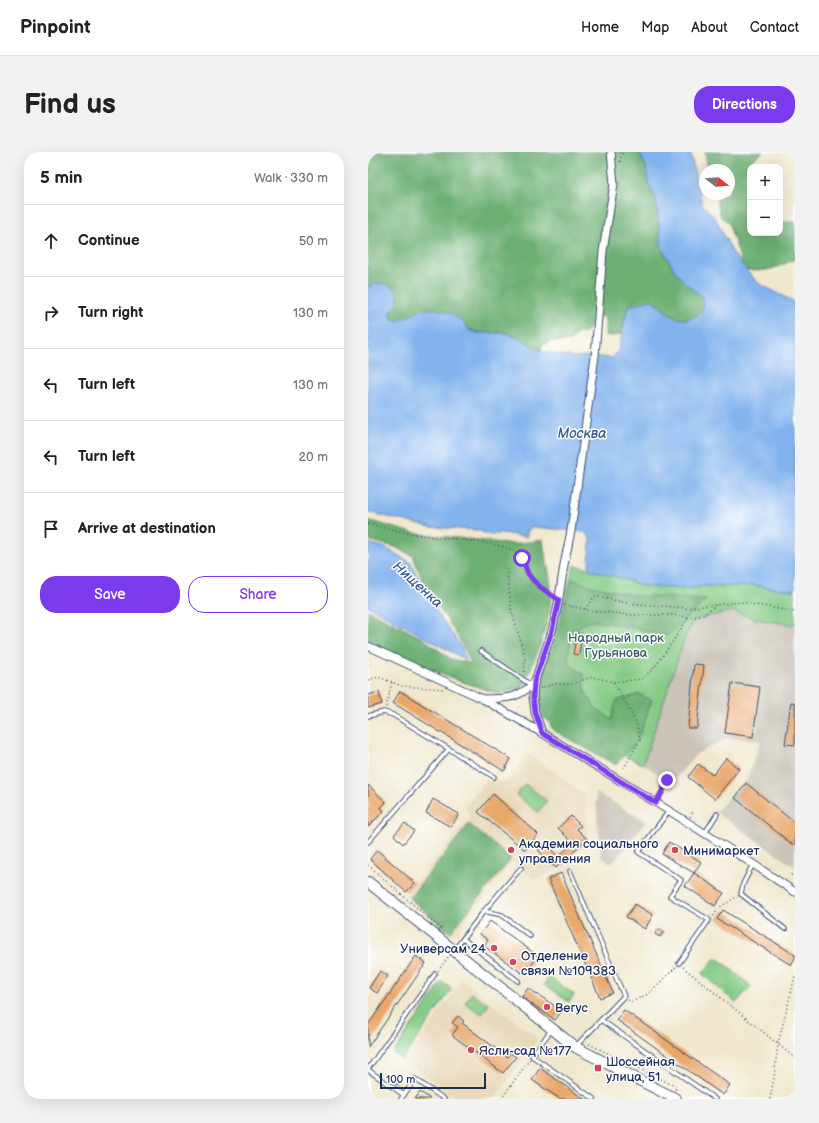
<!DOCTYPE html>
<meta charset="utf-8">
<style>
body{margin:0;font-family:"Balsamiq Sans",sans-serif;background:#f2f2f2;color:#222}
.controls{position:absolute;right:12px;top:12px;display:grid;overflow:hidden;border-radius:8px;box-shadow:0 4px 16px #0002}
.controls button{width:36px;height:36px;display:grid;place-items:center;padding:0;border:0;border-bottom:1px solid #e0e0e0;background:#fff;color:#222;font:20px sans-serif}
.compass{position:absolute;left:331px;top:12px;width:36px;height:36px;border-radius:50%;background:#fff;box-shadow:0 4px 16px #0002;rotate:107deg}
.scale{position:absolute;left:12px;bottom:10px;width:106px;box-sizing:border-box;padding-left:4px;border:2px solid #1b2f5e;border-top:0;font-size:11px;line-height:14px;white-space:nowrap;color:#1b2f5e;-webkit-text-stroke:3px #fff;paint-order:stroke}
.stop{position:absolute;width:12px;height:12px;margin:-9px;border:3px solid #7c3aed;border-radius:50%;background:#fff}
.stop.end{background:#7c3aed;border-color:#fff;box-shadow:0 1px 4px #0008}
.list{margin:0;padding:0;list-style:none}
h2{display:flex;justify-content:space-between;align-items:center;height:52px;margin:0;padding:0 16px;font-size:17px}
h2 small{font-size:13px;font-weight:400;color:#767676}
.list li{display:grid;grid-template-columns:26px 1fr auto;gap:12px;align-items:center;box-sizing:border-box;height:72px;padding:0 16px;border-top:1px solid #e0e0e0}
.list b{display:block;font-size:15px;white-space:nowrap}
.list em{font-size:13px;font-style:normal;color:#767676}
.actions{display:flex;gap:8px;padding:12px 16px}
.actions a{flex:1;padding:9px 0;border:1px solid #7c3aed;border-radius:16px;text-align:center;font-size:14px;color:#7c3aed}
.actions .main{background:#7c3aed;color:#fff}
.icon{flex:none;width:22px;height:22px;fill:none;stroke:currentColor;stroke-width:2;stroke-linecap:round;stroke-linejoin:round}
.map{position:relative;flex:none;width:427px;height:947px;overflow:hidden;border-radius:16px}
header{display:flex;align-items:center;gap:24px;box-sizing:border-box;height:56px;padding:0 20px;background:#fff;border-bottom:1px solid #e0e0e0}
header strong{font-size:19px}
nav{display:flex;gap:22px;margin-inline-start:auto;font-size:14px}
.intro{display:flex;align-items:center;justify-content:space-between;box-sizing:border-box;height:96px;padding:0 24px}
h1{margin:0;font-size:28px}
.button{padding:10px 18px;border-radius:16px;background:#7c3aed;color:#fff;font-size:14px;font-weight:700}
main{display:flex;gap:24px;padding:0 24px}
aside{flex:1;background:#fff;border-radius:16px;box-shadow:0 4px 16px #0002}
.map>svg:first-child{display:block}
.built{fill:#e8d9ba}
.industrial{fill:#c9c3b8}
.green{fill:#86cb85;stroke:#507d72}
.forest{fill:#6caf72;stroke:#446f68}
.water{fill:#82b3ed;stroke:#4e71a6}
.building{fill:#e9a76b}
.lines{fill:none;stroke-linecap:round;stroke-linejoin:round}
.service-casing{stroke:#3b4b6f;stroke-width:5.5}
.minor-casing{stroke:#3b4b6f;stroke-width:9}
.secondary-casing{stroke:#3b4b6f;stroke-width:12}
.path{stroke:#3b4b6f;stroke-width:1.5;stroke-dasharray:1 3;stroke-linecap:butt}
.service{stroke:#fff;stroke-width:3.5}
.minor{stroke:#fff;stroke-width:7}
.secondary{stroke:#fff;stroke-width:10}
.route{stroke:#7c3aed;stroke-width:5}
.poi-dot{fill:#d1495b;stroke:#fff;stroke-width:1.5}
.labels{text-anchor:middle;stroke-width:3;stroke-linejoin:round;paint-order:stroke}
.park-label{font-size:13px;fill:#3b5e6a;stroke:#fff}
.poi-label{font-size:13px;fill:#1b2f5e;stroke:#fff;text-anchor:start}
.water-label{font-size:14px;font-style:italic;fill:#3f5d90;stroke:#fff}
</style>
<header>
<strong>Pinpoint</strong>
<nav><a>Home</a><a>Map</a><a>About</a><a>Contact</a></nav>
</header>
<div class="intro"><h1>Find us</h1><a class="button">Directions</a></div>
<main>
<aside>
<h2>5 min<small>Walk · 330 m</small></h2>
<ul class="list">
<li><svg class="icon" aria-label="ahead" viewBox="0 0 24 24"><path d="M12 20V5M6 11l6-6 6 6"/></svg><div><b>Continue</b></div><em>50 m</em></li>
<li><svg class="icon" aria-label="right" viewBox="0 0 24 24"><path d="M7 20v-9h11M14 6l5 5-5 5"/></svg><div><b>Turn right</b></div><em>130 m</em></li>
<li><svg class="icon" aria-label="left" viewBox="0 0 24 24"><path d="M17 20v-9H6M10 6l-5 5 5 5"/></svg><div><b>Turn left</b></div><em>130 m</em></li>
<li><svg class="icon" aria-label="left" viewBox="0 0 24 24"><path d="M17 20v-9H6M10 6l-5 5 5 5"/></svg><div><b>Turn left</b></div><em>20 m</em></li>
<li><svg class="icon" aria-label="arrive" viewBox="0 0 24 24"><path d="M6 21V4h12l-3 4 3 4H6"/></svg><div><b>Arrive at destination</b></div></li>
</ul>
<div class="actions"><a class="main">Save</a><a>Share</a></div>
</aside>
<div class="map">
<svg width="427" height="947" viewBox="0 0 427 947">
<rect width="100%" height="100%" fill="#fff"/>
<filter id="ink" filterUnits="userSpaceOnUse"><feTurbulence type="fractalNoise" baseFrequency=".025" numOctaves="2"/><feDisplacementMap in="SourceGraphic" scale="8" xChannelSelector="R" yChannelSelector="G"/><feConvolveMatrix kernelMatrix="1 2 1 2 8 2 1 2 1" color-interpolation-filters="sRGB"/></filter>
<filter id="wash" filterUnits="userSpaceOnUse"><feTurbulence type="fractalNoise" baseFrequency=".012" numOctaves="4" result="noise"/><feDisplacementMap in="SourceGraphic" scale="16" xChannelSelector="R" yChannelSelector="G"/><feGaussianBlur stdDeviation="0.9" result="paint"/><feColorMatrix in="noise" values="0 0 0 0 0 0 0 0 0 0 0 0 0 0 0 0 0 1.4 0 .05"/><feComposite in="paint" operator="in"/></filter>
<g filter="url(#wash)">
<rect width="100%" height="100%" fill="#f0e8ce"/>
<g class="built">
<polygon points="159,601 217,642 220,687 202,711 166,727 144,710 86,784 37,743 102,665 97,654 118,628 140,629"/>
<polygon points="94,828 170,887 126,947 89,947 37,909"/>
</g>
<g class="industrial">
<polygon points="364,459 388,467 427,473 427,715 347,660 379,627 393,589 360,586 328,602 304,631 275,612 317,485 327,467"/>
<polygon points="227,640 278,669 244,712 233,705"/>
</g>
<g class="green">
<polygon points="206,413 241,422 275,434 319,437 336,434 373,434 386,433 403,436 427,438 427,473 388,467 364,459 326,468 317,485 275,612 172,564 168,543"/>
<polygon points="157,632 179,649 170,660 148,643"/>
<polygon points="348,805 383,834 368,851 334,822"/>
<polygon points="181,825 206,842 201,850 176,833"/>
<polygon points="74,830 84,837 34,908 25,901"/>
<polygon points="104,841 121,852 114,862 97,851"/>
</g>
<g class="forest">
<path d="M0 0H271L278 14 280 30 288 47 294 96 308 121 321 134 335 145C335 153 336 160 328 164 310 174 297 159 284 148L260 154 253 182 245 184 237 183V164L227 167 223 175 216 181 208 182 202 190 185 189 174 193 173 199C161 193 151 184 138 181 126 179 111 184 101 177 98 175 95 171 93 168L38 166 30 169 24 167 22 160 0 135Z"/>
<path d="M337 0H395L380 11 382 25V81H412V70H427V107C408 116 398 121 376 118L360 70 353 65 347 42H361V18H340Z"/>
<path d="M0 368 45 381 146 392 175 388C177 407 184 425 183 443 181 476 167 506 155 536L131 542 89 528 0 490V458L54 486 83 507 103 511C88 473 57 443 45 404L27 395 0 388Z"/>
<path d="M204 427 224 434 267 443 338 448 299 484C285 481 231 467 220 470 205 474 199 497 201 511L216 523 217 539 228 556 244 568 248 549 271 542 284 548 270 588 248 613 185 578 170 549V534L185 498Z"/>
<polygon points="101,672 143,707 82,781 41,746"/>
</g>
<g class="water">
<path d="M271 0H322L334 52 347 66 365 101 383 124 392 132 427 150V438L403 436 386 433 373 434H336L319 437 275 434 260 428 221 417 222 386 217 380 166 375 159 379V385L135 381 122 383 109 378 62 375 0 360V135C9 130 24 130 29 141 30 143 30 148 30 151L22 161 24 167 30 169 56 157H69L82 161 93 168 101 178 110 181H138L156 188 165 195 173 199 205 205 222 204 245 206 251 196 260 154 284 148C297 159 310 174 328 164 336 160 335 153 335 145L321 134 308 121 294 96 288 47 280 30 278 14Z"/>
<polygon points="0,391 16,395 42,410 63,447 68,458 94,496 98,508 0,454"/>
</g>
<g id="blocks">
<g class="building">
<polygon points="207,481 214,482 211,503 205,502 208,487 206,487"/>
<polygon points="326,512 336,513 329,576 320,576"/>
<polygon points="364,531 392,535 385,585 357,581"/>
<polygon points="32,539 143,607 136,619 25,551"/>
<polygon points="11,540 14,552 0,556 0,543"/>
<polygon points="423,550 427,551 427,593 417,592"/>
<polygon points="358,606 371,617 347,647 320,625 330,612 345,623"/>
<polygon points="378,631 427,671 427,691 425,693 367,646"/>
<polygon points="0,633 18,650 13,656 16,659 0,675"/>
<polygon points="125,642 170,682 157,698 110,660"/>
<polygon points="65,647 91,662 83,675 58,661"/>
<polygon points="203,664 213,674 209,677 219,687 188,716 170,698 177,691 190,705 205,691 190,676"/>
<polygon points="37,671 46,679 35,692 26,683"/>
<polygon points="301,690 333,710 326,721 294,702"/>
<polygon points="9,698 47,731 38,740 2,707"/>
<polygon points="193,721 245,841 232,846 180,727"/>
<polygon points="326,721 356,741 347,754 317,734"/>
<polygon points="267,752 285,763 277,777 258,765"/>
<polygon points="355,758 427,803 427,806 423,813 349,767"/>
<polygon points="122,769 170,804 162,815 159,813 154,821 116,794 120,788 112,782"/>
<polygon points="291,777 296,780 292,785 287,782"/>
<polygon points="48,804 58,811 0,895 0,873"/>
<polygon points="12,819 20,824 9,841 1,836"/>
<polygon points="160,836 194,859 187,868 154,845"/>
<polygon points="256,858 362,933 355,943 249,868"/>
<polygon points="90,864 96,869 94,871 139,905 142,900 148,905 135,921 84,883 90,875 84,871"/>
<polygon points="172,916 216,947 192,947 164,928"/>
<polygon points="24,925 32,930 30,933 22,927"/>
<polygon points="52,940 60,945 62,947 47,947"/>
</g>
</g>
</g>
<g filter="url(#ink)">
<use href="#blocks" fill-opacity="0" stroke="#3b4b6f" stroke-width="1"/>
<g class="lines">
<defs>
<g id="service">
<polyline points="113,499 163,533"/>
<polyline points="0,564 16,560 25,563 81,597 0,690"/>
<polyline points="81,597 126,625"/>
<polyline points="288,651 294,640 299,628"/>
<polyline points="301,659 270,700 313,728 302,744 341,768 311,811"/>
<polyline points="337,681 349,662"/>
<polyline points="385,712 375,732 373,742 417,777"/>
<polyline points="202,719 256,844 233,868"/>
<polyline points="116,759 134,763 162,784"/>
<polyline points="95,787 150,829"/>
<polyline points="87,797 116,759 153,716"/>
<polyline points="183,878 164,904 226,947"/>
<polyline points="208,894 233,868 347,947"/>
<polyline points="0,917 67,822"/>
<polyline points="0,918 36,943"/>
<polyline points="33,947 47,927 76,947"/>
</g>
<g id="minor">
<polyline points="0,494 115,547 174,581 308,663 385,712 427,740"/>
<path d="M115 547C139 546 148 548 166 531"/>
<polyline points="174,581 167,560 165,545 166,531 184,479 190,452 196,413 203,379 227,204 235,99 246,32 243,0"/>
</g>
<polyline id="secondary" points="0,730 207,895 308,947"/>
</defs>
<use href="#service" class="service-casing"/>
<use href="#minor" class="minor-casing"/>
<use href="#secondary" class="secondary-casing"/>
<g class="path">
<polyline points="252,10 254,0"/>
<path d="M0 372C22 377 44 382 66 385 87 387 131 390 148 400 158 407 156 416 161 423 167 432 176 438 184 443"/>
<polyline points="139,417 143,456 157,505 156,523"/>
<polyline points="196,453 226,459 263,463 304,463 321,465 328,465 335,463 348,453"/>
<polyline points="217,457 227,444 259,451 318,456 373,450 427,460"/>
<polyline points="0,528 10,525 24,530"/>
<polyline points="246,530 268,570 272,588 256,616"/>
<polyline points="172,536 187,532 204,532 224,525 246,530 274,527 288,514 321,465"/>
<polyline points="18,555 24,530 34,534 76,537"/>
<polyline points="322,665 325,660"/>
<polyline points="0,713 74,778"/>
<polyline points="423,723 427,722"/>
<polyline points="345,764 352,755 370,744"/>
<polyline points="315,815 427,906"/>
<polyline points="70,819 81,804"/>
<polyline points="260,848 263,850 280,842 308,815"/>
<polyline points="221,892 309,935 307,938"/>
<polyline points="133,947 162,907"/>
<polyline points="402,947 406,926 410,892 427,824"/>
</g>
<use href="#service" class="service"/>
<use href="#minor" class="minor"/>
<use href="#secondary" class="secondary"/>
</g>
</g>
<g class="lines" filter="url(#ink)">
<path class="route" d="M154 406C157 411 158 419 161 423 168 434 181 441 191 448L184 479 166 530 165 545 167 560 174 581 288 651 294 640 299 628"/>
</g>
<g class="poi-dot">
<circle cx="143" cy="698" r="4"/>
<circle cx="307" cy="698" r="4"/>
<circle cx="126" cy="796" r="4"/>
<circle cx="145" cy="810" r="4"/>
<circle cx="179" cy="855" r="4"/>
<circle cx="103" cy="898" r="4"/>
<rect x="226" y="912" width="8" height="8" rx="2"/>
</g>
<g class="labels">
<g class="park-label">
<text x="248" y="490">Народный парк<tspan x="248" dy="15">Гурьянова</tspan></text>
</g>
<g class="poi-label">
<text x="151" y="696">Академия социального<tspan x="151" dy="15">управления</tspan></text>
<text x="315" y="703">Минимаркет</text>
<text x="118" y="801" text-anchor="end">Универсам 24</text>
<text x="153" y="808">Отделение<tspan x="153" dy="15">связи №109383</tspan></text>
<text x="187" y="860">Вегус</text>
<text x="111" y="903">Ясли-сад №177</text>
<text x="238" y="914">Шоссейная<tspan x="238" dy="15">улица, 51</tspan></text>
</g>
<g class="water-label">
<text x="214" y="286">Москва</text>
<text transform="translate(50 432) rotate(42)" y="5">Нищенка</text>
</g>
</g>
</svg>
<div class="controls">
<button>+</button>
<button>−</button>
</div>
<svg class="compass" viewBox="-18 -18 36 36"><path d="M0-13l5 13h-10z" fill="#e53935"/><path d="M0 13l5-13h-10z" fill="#767676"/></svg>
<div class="scale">100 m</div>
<div class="stop" style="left:154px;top:406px"></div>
<div class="stop end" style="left:299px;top:628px"></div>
</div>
</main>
